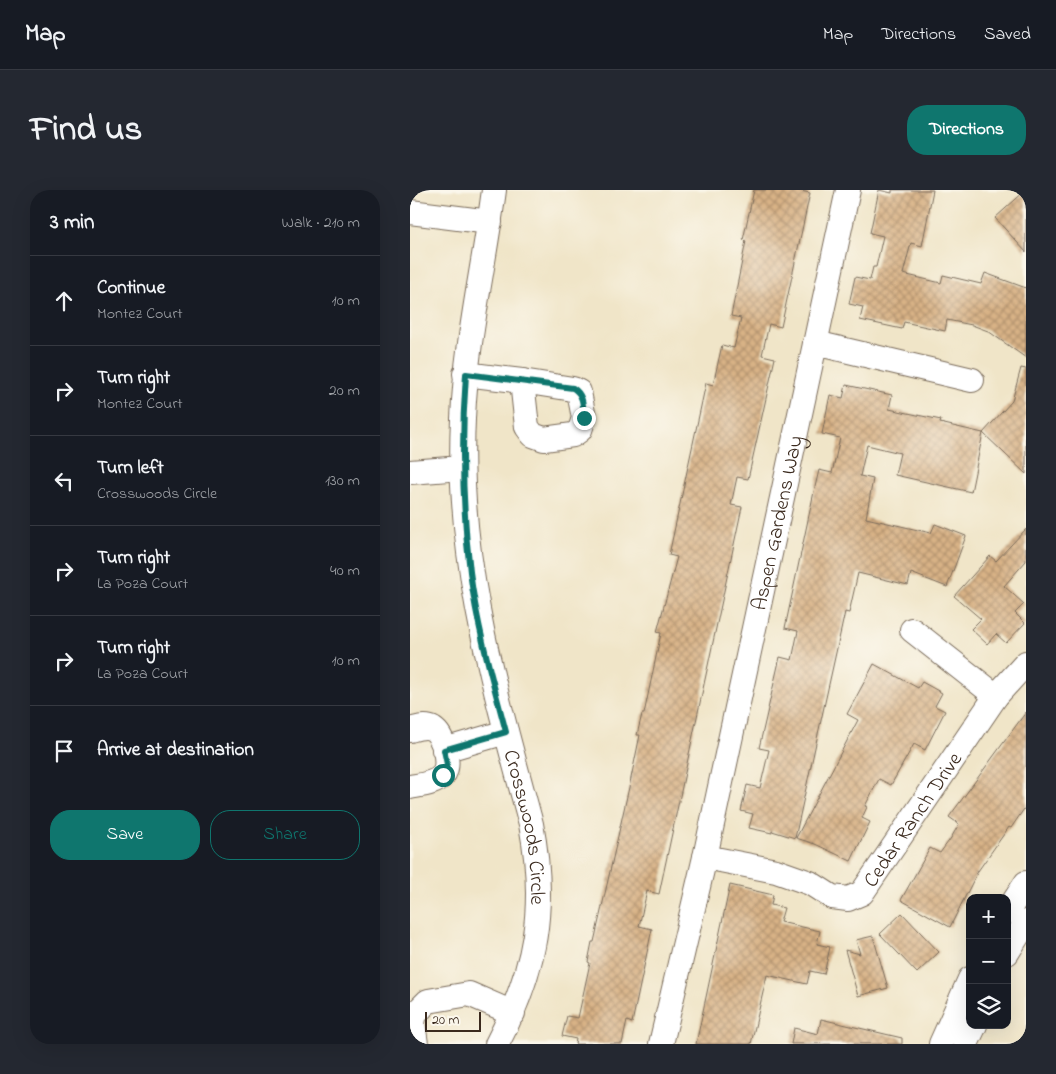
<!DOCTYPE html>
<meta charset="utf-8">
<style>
body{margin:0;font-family:"Indie Flower",sans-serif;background:#242831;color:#f1f3f6}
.controls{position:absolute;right:15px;bottom:15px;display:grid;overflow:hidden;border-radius:10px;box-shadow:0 5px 20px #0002}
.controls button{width:45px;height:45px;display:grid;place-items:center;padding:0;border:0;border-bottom:1px solid #363941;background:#171b24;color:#f1f3f6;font:25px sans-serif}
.scale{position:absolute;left:15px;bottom:12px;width:56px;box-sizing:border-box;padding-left:5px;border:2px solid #3b2a1e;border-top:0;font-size:14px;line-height:18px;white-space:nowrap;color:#3b2a1e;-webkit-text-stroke:4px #fbf7ec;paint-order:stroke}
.stop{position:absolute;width:15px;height:15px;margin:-11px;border:4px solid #0f766e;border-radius:50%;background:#fff}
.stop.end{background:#0f766e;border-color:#fff;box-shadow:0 1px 5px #0008}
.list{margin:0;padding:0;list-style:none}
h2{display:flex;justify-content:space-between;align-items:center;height:65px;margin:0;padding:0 20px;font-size:21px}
h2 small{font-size:16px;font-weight:400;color:#9ea1a6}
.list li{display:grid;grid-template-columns:32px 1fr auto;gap:15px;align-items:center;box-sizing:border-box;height:90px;padding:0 20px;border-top:1px solid #363941}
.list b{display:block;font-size:19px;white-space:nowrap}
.list p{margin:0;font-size:16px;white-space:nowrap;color:#9ea1a6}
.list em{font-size:16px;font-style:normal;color:#9ea1a6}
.actions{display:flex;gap:10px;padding:15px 20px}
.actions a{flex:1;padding:11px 0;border:1px solid #0f766e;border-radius:20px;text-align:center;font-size:18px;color:#0f766e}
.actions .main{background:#0f766e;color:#fff}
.icon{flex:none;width:28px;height:28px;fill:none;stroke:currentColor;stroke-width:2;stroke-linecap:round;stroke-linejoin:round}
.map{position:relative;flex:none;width:616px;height:854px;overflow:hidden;border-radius:20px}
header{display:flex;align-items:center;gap:30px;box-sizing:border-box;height:70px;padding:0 25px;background:#171b24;border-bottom:1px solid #363941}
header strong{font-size:24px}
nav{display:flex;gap:28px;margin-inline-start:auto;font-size:18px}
.intro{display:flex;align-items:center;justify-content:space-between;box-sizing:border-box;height:120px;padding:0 30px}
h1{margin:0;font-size:35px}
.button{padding:12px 22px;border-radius:20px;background:#0f766e;color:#fff;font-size:18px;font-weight:700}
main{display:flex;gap:30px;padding:0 30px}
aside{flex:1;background:#171b24;border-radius:20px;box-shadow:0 5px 20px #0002}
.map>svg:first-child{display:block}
.building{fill:url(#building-cross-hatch)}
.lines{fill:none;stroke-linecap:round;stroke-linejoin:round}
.minor-casing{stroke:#7a6b5a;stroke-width:26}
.minor{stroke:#fff;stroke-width:24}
.route{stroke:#0f766e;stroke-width:6}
.labels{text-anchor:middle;stroke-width:4;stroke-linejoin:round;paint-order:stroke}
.street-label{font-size:21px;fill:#3b2a1e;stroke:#fbf7ec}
</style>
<header>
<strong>Map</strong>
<nav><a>Map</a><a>Directions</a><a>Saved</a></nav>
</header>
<div class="intro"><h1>Find us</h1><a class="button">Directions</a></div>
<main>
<aside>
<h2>3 min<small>Walk · 210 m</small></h2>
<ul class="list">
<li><svg class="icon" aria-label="ahead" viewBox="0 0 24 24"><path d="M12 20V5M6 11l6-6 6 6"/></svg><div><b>Continue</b><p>Montez Court</p></div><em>10 m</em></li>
<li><svg class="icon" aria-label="right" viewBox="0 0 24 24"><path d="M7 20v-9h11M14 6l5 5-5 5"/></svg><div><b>Turn right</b><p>Montez Court</p></div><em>20 m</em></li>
<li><svg class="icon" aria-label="left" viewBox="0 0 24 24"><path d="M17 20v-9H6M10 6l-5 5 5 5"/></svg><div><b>Turn left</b><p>Crosswoods Circle</p></div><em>130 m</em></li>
<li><svg class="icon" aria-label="right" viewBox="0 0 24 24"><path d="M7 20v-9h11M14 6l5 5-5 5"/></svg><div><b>Turn right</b><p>La Poza Court</p></div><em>40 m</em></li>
<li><svg class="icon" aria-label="right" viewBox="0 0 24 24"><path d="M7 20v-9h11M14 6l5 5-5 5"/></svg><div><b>Turn right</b><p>La Poza Court</p></div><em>10 m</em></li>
<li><svg class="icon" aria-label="arrive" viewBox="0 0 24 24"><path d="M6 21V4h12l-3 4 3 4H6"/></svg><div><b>Arrive at destination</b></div></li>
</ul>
<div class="actions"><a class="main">Save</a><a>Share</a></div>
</aside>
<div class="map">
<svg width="616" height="854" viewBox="0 0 616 854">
<defs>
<pattern id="building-cross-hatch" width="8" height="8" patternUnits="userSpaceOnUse" patternTransform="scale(1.25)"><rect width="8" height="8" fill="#d8b286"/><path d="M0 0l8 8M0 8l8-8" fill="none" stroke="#b0916d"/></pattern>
</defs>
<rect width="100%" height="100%" fill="#fbf7ec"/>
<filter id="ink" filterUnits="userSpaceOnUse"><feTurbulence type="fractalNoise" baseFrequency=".02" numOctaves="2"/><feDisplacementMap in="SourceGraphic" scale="10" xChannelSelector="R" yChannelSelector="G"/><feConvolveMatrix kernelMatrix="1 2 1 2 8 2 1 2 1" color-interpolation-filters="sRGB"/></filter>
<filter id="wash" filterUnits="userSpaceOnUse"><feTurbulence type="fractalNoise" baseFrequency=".0096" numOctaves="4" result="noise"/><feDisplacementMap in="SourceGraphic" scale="20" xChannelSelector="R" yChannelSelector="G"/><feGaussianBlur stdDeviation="1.12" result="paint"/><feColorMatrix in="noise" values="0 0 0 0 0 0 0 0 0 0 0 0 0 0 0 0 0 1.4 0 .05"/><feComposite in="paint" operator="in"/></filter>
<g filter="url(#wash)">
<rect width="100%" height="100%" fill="#f0e5c8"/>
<g id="blocks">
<g class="building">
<polygon points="344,0 387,0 400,3 371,137 359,134 352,165 365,168 338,289 327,287 321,315 332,317 249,704 237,701 229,736 242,739 222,833 217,831 212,854 165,854 166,849 152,846 157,826 168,828 180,773 178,772 182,752 184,752 220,593 230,545 227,545 232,524 234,524 251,443 247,442 267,367 259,365 296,193 303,195 312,155 324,158 331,128 321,126 336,51 333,50"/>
<polygon points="469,0 482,3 482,0 523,0 512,56 501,53 493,84 531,93 533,85 571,94 575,83 616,98 616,168 578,141 562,135 537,130 535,141 494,132 492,139 450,130 453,117 439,114 445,87 460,90 463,77 466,77 473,46 460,43"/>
<polygon points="616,0 616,62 585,28"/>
<polygon points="611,178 616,179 616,284 573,243 561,302 485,285 490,263 457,255 450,286 463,289 456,328 521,343 525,334 556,346 537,397 501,383 498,395 448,383 439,423 435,422 385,648 362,641 362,643 339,638 343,624 331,621 337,595 350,598 359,560 349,558 370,467 382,470 388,441 375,438 405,297 409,280 422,283 430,248 412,244 420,205 433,208 436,195 482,205 479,219 531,230 530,233 573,243 602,211"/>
<polygon points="616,339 616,371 594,396 614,414 605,423 615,433 596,453 586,444 577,454 561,439 571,429 544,406 580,366 586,371"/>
<polygon points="464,474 508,498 512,492 532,503 525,516 535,521 515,560 504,554 481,595 469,589 455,616 457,617 452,628 460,632 441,671 405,654 386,648 448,530 437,524"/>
<polygon points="616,522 616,616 601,638 599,637 568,681 540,737 491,710 520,658 530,663 541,648 549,634 539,627"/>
<polygon points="320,695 363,705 361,715 374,718 370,732 410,741 407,754 420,757 414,784 400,781 397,794 357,785 341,854 286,854"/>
<polygon points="492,723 529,762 507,783 470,744"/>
<polygon points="463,746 478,798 448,806 435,760 450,764 446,750"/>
<polygon points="411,829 492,848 492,854 381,854 384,838 408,844"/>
</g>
</g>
</g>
<g filter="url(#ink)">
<use href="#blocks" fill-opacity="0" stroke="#7a6b5a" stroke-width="1"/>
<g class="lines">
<defs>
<g id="minor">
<path id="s1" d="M84 0C74 77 56 151 53 229 46 370 85 500 121 634 137 718 126 779 87 854"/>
<polyline points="0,22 80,32"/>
<polyline points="405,153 562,190"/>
<polyline points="55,184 112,191"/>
<polygon points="112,191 163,199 169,202 174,228 170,240 163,245 134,249 123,245 117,237"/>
<polyline points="0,282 52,278"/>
<polyline points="502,440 586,506"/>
<path d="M0 540C7 538 16 535 23 539 34 546 41 575 33 585 26 594 10 595 0 597"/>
<polyline points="34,560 96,542"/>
<path id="s2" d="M295 667 366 681 400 693 422 707 438 709 452 703 586 506 616 473"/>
<polyline points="597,722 616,693"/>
<polyline points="597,763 616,732"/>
<polyline points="6,854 3,833 5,824 18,811 59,804 103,823"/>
<path id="s3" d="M251 854 295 667 438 0"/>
<polyline points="531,854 560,789"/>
<polyline points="556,854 565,835"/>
</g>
</defs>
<use href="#minor" class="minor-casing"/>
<use href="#minor" class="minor"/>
</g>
</g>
<g class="lines" filter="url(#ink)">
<path class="route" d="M33 585 37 574 34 560 96 542C82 489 67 436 60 382 52 316 51 251 56 184L163 198C174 205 173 216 174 228"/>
</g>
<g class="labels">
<g class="street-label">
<text dy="7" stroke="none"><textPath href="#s3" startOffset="534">Aspen Gardens Way</textPath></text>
<text dy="7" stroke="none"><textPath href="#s2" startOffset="255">Cedar Ranch Drive</textPath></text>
<text dy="7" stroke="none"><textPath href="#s1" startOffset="646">Crosswoods Circle</textPath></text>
</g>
</g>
</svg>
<div class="controls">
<button>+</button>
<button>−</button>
<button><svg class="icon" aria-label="layers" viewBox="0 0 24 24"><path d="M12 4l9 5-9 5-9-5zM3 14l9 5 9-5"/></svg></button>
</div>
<div class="scale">20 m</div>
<div class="stop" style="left:33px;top:585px"></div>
<div class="stop end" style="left:174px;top:228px"></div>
</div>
</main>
